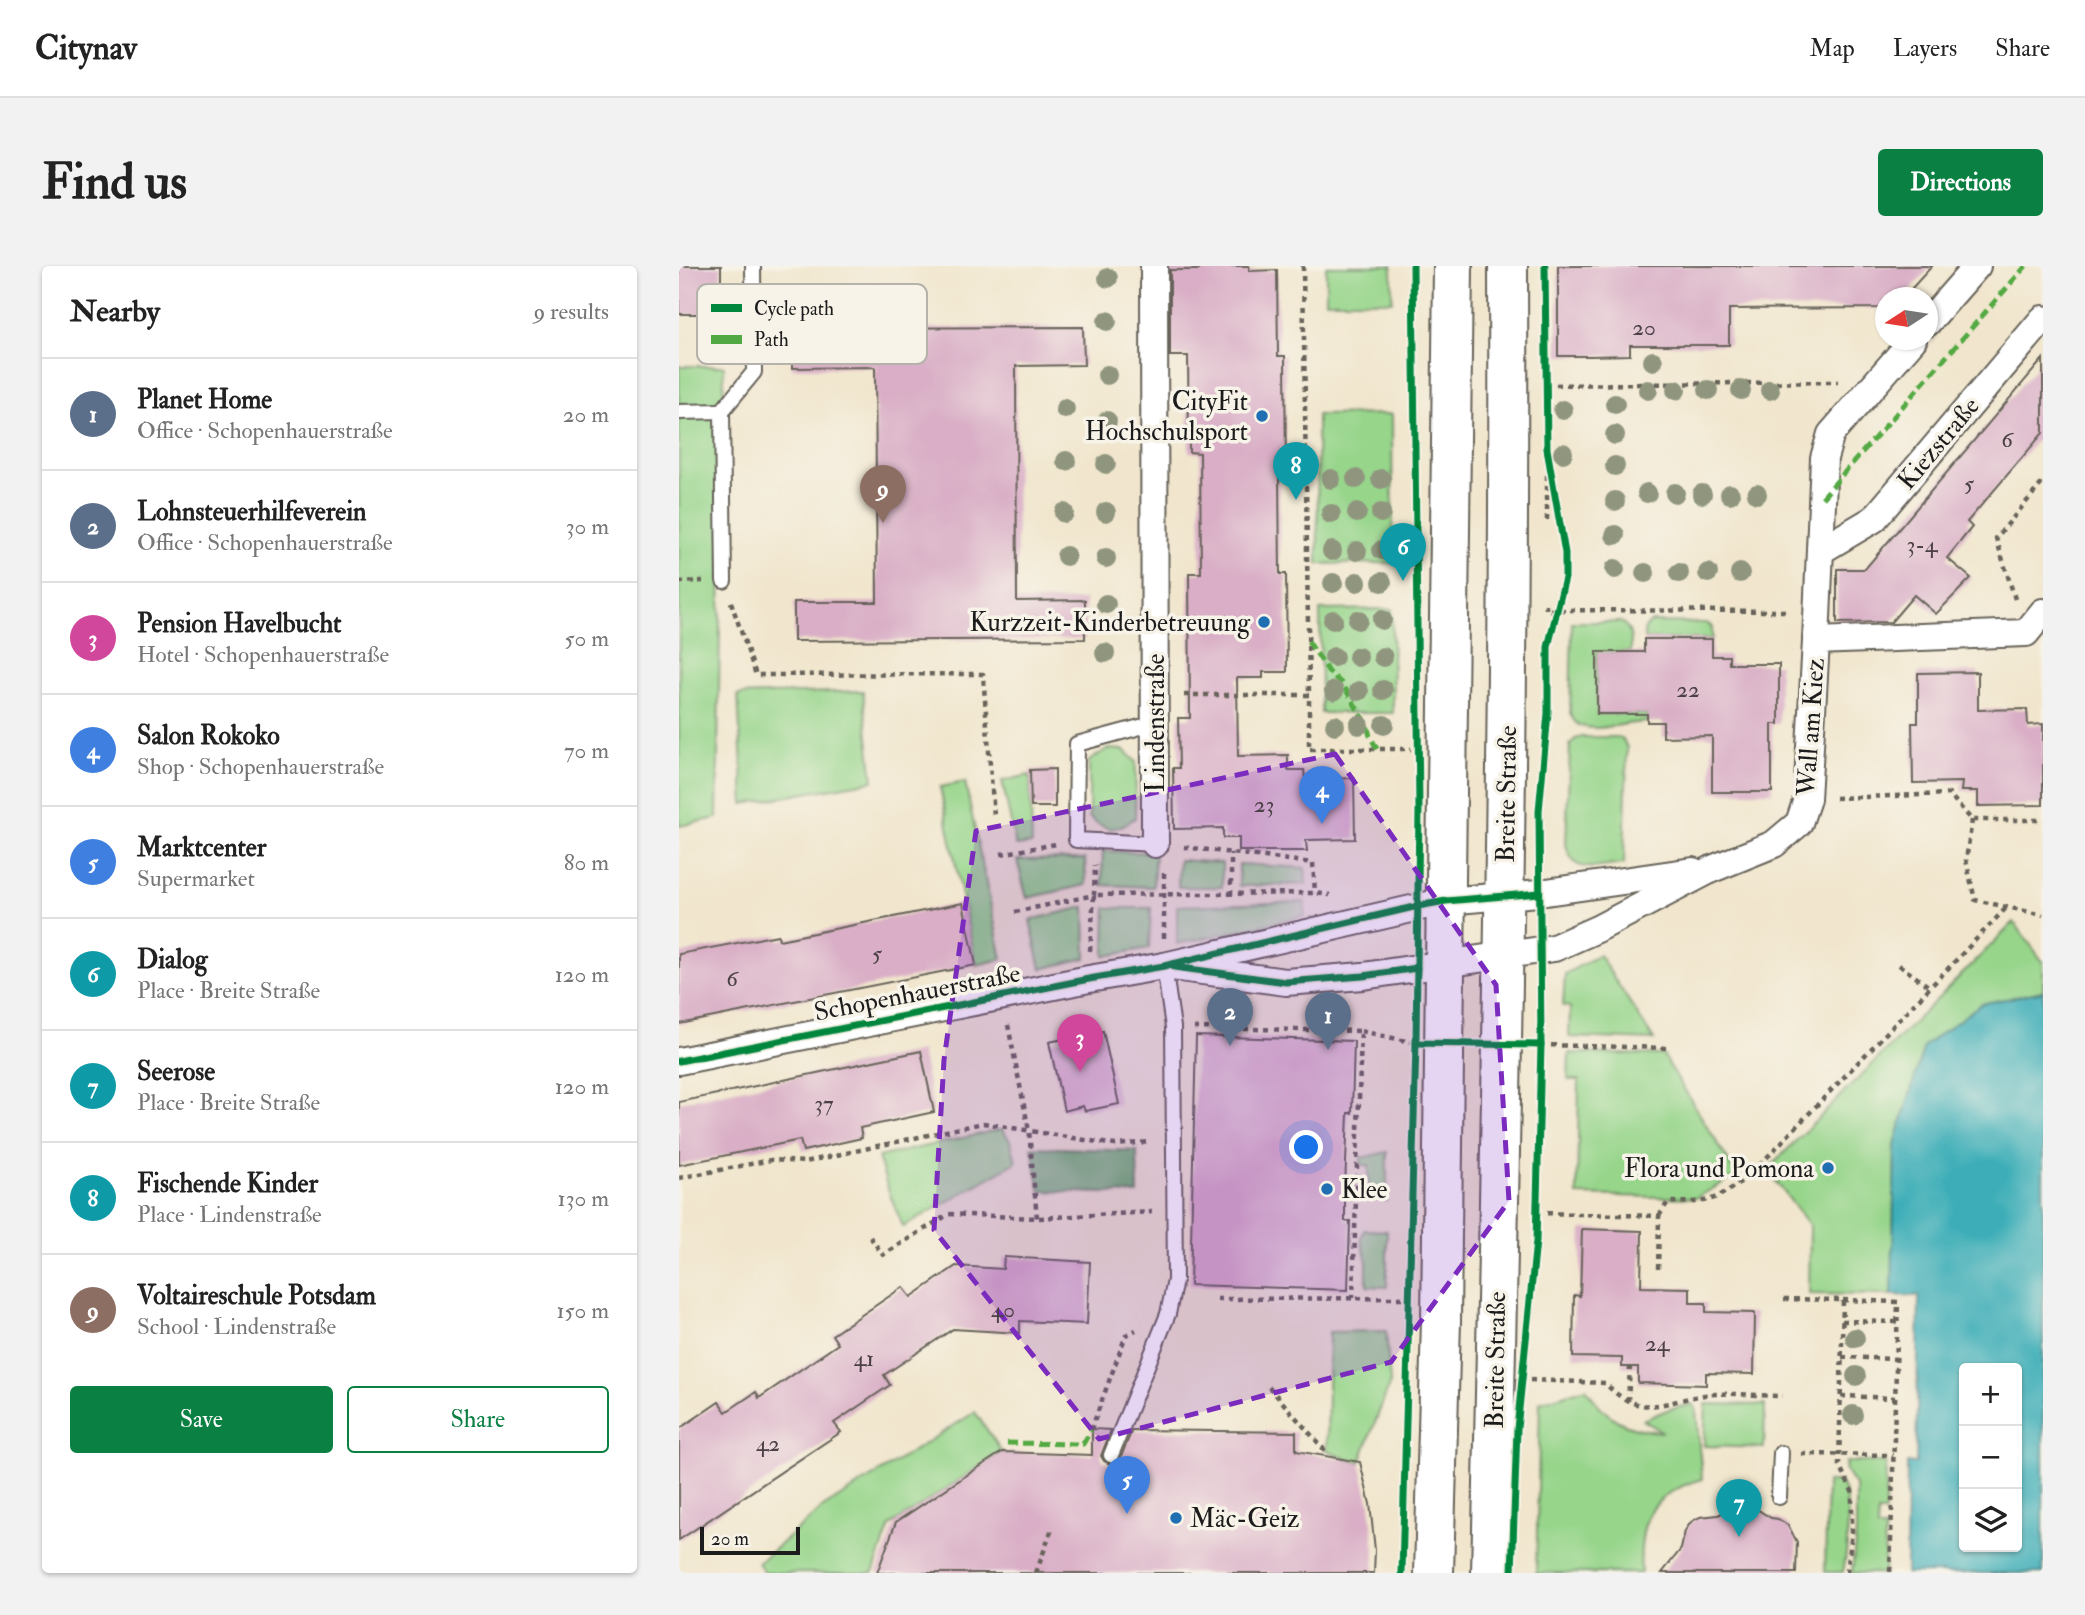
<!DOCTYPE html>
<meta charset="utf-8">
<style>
body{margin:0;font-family:"IM FELL Double Pica",serif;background:#f2f2f2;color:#222}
.controls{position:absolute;right:21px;bottom:21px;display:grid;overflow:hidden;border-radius:7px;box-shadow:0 2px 5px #0004}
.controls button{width:63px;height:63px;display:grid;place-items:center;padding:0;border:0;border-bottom:2px solid #e0e0e0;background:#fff;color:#222;font:35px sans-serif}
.compass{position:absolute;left:1196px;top:21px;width:63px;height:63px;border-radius:50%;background:#fff;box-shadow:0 2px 5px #0004;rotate:258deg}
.scale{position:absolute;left:21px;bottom:18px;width:100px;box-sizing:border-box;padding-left:7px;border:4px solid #1c1c1c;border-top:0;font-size:19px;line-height:24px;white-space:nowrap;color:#1c1c1c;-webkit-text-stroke:5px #f7f3e8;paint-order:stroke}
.you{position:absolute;left:628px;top:882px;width:24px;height:24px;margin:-18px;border:5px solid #fff;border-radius:50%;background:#1a73e8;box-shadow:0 0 0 10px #1a73e833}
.badge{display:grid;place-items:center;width:46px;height:46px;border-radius:50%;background:#0b8043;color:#fff;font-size:23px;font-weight:700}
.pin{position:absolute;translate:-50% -58px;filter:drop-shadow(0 2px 4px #0008)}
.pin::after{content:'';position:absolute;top:37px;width:24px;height:21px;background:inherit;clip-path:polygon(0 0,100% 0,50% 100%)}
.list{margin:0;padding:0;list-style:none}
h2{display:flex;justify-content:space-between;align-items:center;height:91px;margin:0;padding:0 28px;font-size:30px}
h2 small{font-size:23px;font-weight:400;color:#767676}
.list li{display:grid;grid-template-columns:46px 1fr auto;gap:21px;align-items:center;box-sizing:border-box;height:112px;padding:0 28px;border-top:2px solid #e0e0e0}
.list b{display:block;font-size:26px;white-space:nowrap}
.list p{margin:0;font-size:23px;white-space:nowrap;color:#767676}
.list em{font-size:23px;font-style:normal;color:#767676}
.actions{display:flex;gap:14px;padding:21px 28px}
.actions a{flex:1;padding:16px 0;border:2px solid #0b8043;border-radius:7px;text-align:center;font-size:24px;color:#0b8043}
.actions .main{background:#0b8043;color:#fff}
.icon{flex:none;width:38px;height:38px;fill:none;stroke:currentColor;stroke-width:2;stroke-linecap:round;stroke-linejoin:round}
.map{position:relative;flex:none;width:1364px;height:1307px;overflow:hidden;border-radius:7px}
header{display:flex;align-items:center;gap:42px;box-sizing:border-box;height:98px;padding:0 35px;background:#fff;border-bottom:2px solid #e0e0e0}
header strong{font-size:33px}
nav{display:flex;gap:38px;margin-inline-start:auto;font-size:24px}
.intro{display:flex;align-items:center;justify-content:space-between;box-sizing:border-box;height:168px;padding:0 42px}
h1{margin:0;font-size:49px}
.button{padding:18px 32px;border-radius:7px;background:#0b8043;color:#fff;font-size:24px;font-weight:700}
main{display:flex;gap:42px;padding:0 42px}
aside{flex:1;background:#fff;border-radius:7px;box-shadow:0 2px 5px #0004}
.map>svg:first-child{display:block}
.green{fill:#97d58b;stroke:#5a7854;stroke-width:2}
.forest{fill:#79b677;stroke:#4a694a;stroke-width:2}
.water{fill:#3daeb8;stroke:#2c656a;stroke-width:2;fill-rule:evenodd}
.building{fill:#d9aec6}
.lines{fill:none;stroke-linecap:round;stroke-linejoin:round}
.service-casing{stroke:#67635a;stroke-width:18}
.minor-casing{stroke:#67635a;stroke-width:30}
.primary-casing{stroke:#67635a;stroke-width:42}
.path{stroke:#67635a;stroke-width:4.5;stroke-dasharray:5 5;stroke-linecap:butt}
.service{stroke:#fff;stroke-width:14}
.minor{stroke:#fff;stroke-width:26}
.primary{stroke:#fff;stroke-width:38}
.quiet{stroke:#52a943;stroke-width:5;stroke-dasharray:10 5;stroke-linecap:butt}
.cycleway-casing{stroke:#f7f3e8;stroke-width:11}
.cycleway{stroke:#00873e;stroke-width:7}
.tree{fill:#90967e}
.marked{fill:#7b2cbf;fill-opacity:0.2;stroke:#7b2cbf;stroke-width:5;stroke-dasharray:14 9;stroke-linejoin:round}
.poi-dot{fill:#1f6fb2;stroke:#f7f3e8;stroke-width:2.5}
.labels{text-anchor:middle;stroke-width:7;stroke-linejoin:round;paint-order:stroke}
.number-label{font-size:23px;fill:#4b4046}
.poi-label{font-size:26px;fill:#1c1c1c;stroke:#f7f3e8;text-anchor:end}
.street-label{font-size:26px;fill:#1c1c1c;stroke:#f7f3e8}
.key{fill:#f7f3e8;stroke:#b5b2ab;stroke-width:2}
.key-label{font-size:19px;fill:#1c1c1c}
</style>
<header>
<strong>Citynav</strong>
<nav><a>Map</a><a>Layers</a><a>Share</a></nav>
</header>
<div class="intro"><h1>Find us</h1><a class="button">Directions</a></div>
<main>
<aside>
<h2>Nearby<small>9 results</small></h2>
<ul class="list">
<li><span class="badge" style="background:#5c6f8a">1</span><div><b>Planet Home</b><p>Office · Schopenhauerstraße</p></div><em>20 m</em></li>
<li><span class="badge" style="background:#5c6f8a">2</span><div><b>Lohnsteuerhilfeverein</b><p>Office · Schopenhauerstraße</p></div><em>30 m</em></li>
<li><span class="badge" style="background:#d1479c">3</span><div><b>Pension Havelbucht</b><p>Hotel · Schopenhauerstraße</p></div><em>50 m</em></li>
<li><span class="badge" style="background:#3f7fe0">4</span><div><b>Salon Rokoko</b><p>Shop · Schopenhauerstraße</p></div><em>70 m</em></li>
<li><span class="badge" style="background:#3f7fe0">5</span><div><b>Marktcenter</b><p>Supermarket</p></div><em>80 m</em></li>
<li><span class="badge" style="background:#0f9aa8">6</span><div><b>Dialog</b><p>Place · Breite Straße</p></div><em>120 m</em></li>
<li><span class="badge" style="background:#0f9aa8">7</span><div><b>Seerose</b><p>Place · Breite Straße</p></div><em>120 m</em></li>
<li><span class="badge" style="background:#0f9aa8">8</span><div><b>Fischende Kinder</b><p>Place · Lindenstraße</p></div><em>130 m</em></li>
<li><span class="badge" style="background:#8d6e63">9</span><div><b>Voltaireschule Potsdam</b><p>School · Lindenstraße</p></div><em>150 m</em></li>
</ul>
<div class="actions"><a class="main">Save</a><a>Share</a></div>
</aside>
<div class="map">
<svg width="1364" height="1307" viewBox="0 0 1364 1307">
<rect width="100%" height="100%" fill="#f7f3e8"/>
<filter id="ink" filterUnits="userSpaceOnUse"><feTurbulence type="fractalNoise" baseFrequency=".0143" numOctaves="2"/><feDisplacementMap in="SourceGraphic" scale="14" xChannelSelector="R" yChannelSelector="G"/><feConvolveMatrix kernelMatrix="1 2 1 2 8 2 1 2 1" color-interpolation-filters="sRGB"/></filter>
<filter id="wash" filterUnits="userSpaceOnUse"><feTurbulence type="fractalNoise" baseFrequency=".00686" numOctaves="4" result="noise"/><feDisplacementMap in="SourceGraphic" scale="28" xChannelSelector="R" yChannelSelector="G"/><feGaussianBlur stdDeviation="1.57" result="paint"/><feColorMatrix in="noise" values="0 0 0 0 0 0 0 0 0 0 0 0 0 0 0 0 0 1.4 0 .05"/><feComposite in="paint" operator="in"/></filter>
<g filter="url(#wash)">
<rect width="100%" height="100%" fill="#f1e6cd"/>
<g class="green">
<rect x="647" y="0" width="66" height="35"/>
<polygon points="0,100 45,100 38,552 0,560"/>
<polygon points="713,148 714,297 639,298 638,149"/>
<polygon points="713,343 714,447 642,447 641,344"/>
<path d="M893 356H942C953 363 952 373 952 386L918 387V448H968V456C948 456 922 466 902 460 896 458 894 453 891 448Z"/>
<path d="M972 356 1028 357 1033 361V373H965C965 365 965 361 972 356Z"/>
<polygon points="184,425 194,515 65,538 59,429"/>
<path d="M902 471H937L944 473 948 482 945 598C919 600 894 612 887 578L891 479 896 473Z"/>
<path d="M428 483 445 484 457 496 456 552C437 565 429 567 410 551V495Z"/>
<polygon points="351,509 353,578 337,580 323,515"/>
<polygon points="286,516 323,693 297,699 261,521"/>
<polygon points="424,585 476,587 474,621 423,619"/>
<polygon points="406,593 407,619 348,632 338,594"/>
<polygon points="500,594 543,597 543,621 499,621"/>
<polygon points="560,598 626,602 627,618 560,620"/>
<polygon points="626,636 626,650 498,678 498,640"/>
<polygon points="406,641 407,692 362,703 351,654"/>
<polygon points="427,642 472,642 470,682 426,690"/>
<polygon points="1335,656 1364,696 1364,725 1302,738 1216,878 1213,1029 1130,1028 1131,960 1088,904"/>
<polygon points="920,689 975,774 890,771 891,741 884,740 886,708"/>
<polygon points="890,787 984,789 1058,909 1017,932 898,929 900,814 889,814"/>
<polygon points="323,863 332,876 337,896 224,961 211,929 199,891"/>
<polygon points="708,886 708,935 681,929 681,921 690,921 690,899 682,899 682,892"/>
<polygon points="685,964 708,965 708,1021 688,1020 688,995 682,973"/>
<polygon points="707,1065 711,1117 681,1196 670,1194 648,1184 650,1066"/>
<path d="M907 1122C927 1154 948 1164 984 1166L964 1154 988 1144 1014 1138 1017 1144 1023 1213C970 1228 959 1255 962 1307H857L861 1136Z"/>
<polygon points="1027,1138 1086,1139 1085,1182 1025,1180"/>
<polygon points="296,1146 323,1186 211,1260 194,1307 86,1307 79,1297 144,1242"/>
<polygon points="1166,1196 1207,1196 1206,1246 1199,1246 1198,1263 1206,1263 1205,1307 1173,1307 1177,1267 1177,1221 1167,1206"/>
<path d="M1148 1216H1160C1174 1228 1168 1288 1164 1306H1146Z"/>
</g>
<polygon class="forest" points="353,881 458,885 459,928 361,925"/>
<path class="water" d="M1364 725V1307H1227L1228 1197H1237L1240 1030 1213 1029 1216 878 1245 780 1302 738ZM1285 1102H1338V1281H1285Z"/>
<g id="blocks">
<g class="building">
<rect x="0" y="0" width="42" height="48"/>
<polygon points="520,0 570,0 570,5 598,4 599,90 606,90 607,211 600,211 601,308 607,308 608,406 584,406 584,412 558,412 559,490 609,489 609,504 625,504 626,513 675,512 676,573 627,574 628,585 560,585 560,572 544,572 544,562 495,563 494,502 500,502 499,452 511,452 510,307 522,307 521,187 510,186 509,90 491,90 491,4 520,4"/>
<polygon points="879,0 1253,0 1224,32 1207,32 1207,42 1050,43 1050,79 951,79 951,89 911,90 879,90"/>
<polygon points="404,61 405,99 337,100 338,335 406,334 406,373 115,375 115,336 198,336 196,101 113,102 113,62"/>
<polygon points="1364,93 1364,167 1288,256 1293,261 1268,292 1292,312 1257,348 1235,329 1212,356 1158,357 1158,303 1186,303"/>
<polygon points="965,373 1033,373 1033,390 1050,390 1050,398 1100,398 1100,458 1093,458 1093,526 1033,526 1033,470 984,471 984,456 968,456 968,448 918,448 918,386 965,386"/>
<polygon points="1299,406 1299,444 1348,443 1349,459 1364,458 1364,539 1299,540 1299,525 1282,525 1283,516 1234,517 1233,457 1239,457 1239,407"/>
<polygon points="376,503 376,541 352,541 351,504"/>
<polygon points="284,637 297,699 0,758 0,688 99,669 100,674"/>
<polygon points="424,765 440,838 406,845 404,840 385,845 370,776"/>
<polygon points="517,770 675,775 673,847 669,847 666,921 666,955 671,955 669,1024 511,1019"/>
<polygon points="242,785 255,846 181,862 183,872 124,885 121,874 0,899 0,836"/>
<polygon points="903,963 963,965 962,1021 1011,1022 1011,1037 1027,1037 1027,1046 1076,1047 1075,1108 1027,1107 1027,1119 959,1117 959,1101 943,1101 943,1092 894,1091 895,1029 901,1030"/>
<polygon points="325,991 411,996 408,1058 341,1055 341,1067 274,1063 205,1109 211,1119 155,1157 162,1166 0,1274 0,1163 40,1136 47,1146 77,1126 80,1132 159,1078 153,1069 224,1021 232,1031 277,1000 324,1003"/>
<polygon points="413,1163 432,1164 422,1190 425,1195 433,1199 441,1193 453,1164 617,1166 617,1185 681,1196 691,1238 696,1284 695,1307 198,1307 217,1256 323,1186 413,1189"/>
<polygon points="1062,1238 1076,1242 1092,1252 1099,1253 1109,1259 1118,1276 1117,1307 983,1307 1002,1283 1006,1265 1012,1256 1021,1251 1039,1249"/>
</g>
</g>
</g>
<g filter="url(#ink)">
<use href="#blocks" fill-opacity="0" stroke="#67635a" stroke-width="2"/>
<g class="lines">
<defs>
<g id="service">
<polyline points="0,146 43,145"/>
<polyline points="45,315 43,145 75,106 74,0"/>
<polyline points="476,457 398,478 397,574 476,578"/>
<polyline points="432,1189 489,1048 496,1014 494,761 485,700"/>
<polyline points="1100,1231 1102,1187"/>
</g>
<g id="minor">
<polyline points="475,0 476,578"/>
<polyline points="1248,57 1298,0"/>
<polyline points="1141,285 1195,253 1364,53"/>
<polyline points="1137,375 1145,192 1152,168 1234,74"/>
<polyline points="485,700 607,716 684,710 875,682 918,663 1033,603 1095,578 1120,557 1128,533 1137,375 1347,367 1364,346"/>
<polyline points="0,795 410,713 485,700 767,635 860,627 1014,605"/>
</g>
<g id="primary">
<polyline points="755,1307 762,1055 774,0"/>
<path d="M812 1307C822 871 831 436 829 0"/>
</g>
</defs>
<use href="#service" class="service-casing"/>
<use href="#minor" class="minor-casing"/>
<use href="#primary" class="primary-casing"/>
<g class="path">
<polyline points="624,0 630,429"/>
<polyline points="867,119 1159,116"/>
<polyline points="868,254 868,206"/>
<polyline points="0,316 24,315"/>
<polyline points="1336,333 1317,272 1364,216"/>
<polyline points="52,336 77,409 304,408 315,550"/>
<polyline points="867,338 867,344 1109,345"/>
<polyline points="505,429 630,429 630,483 732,483"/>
<polyline points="1156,532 1270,528 1293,554 1364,554"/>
<polyline points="1293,554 1287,594 1296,634 1364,649"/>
<polyline points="505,581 634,597 636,627"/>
<polyline points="322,588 377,578"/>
<polyline points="552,629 552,587"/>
<polyline points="336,646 415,629 416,599"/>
<polyline points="485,672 485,604"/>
<polyline points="411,685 415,629 636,627 651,629"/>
<polyline points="1220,699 1252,722"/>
<polyline points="329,759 350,865 358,952"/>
<polyline points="515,762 682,765 674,1032"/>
<polyline points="682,765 732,776"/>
<polyline points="862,779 992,782"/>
<polyline points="0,912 92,894 126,896 304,857 436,879 471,876"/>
<polyline points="858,947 980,950 979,1006"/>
<path d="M980 950 989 936C1034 937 1035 935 1071 909L1329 640"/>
<polyline points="191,971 204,989 270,948 358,952 473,946"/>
<polyline points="538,1033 726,1032"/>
<polyline points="1105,1033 1164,1034 1160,1199 1173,1225 1173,1266 1168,1307"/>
<polyline points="1164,1034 1219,1036 1211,1307"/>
<polyline points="1163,1055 1218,1056"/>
<polyline points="1163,1091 1217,1093"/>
<path d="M851 1114 926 1117C965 1159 992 1130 1037 1128 1059 1127 1081 1130 1103 1130"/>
<polyline points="590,1121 649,1188"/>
<polyline points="1162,1130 1216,1132"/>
<polyline points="949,1135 951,1101"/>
<polyline points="412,1164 447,1069 457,1064"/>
<polyline points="1123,1188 1214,1189"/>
<polyline points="357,1307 374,1260"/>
</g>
<use href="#service" class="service"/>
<use href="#minor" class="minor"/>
<use href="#primary" class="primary"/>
<g class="quiet">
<polyline points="1143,232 1347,0"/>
<polyline points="629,375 650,406 664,419 688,459 691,470 698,483"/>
<polyline points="328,1177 404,1178 412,1164"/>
</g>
<defs>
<g id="cycleway">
<polyline points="495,701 607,716 684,710 738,702"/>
<polyline points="737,777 862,779"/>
<polyline points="0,795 410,713 485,700 739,640 767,635 860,627"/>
<polyline points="723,1307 737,777 740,542 734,0"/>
<polyline points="833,1307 838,1163 857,975 862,779 860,545 869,447 869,381 886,312 886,287 868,183 866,0"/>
</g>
</defs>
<use href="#cycleway" class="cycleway-casing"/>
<use href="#cycleway" class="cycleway"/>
</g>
<g class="tree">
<circle cx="429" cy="12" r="10"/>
<circle cx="428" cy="55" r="10"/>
<circle cx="974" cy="95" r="10"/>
<circle cx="428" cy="109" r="10"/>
<circle cx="969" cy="124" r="10"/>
<circle cx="997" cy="124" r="10"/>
<circle cx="1029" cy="124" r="10"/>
<circle cx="1062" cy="124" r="10"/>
<circle cx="1091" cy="124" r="10"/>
<circle cx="936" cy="138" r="10"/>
<circle cx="386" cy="143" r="10"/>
<circle cx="884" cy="144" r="10"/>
<circle cx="428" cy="155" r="10"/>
<circle cx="936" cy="169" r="10"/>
<circle cx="884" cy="187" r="10"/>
<circle cx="387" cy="195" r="10"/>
<circle cx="427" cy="198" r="10"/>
<circle cx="936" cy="200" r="10"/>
<circle cx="652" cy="213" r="10"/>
<circle cx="677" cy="213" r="10"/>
<circle cx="702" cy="213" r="10"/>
<circle cx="968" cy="227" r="10"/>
<circle cx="996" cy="227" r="10"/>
<circle cx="1023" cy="228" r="10"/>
<circle cx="1051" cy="228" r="10"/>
<circle cx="1078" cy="228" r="10"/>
<circle cx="936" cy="235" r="10"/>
<circle cx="427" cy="246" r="10"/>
<circle cx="385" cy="247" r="10"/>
<circle cx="678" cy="247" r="10"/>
<circle cx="702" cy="247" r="10"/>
<circle cx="652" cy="248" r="10"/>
<circle cx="936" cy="269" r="10"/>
<circle cx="703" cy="284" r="10"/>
<circle cx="653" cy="285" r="10"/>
<circle cx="678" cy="285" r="10"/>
<circle cx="387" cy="290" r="10"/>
<circle cx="427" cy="292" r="10"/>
<circle cx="936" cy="303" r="10"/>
<circle cx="966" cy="307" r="10"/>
<circle cx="1000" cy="307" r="10"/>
<circle cx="1029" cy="307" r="10"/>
<circle cx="1061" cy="307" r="10"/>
<circle cx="678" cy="316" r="10"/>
<circle cx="703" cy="316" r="10"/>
<circle cx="654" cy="317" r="10"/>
<circle cx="427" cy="338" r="10"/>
<circle cx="654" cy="354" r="10"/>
<circle cx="679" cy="354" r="10"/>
<circle cx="703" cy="354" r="10"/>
<circle cx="426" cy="387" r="10"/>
<circle cx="655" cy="391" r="10"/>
<circle cx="679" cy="391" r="10"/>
<circle cx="704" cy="391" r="10"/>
<circle cx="704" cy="424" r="10"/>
<circle cx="655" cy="425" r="10"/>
<circle cx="680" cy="425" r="10"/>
<circle cx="656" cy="459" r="10"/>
<circle cx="680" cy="459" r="10"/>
<circle cx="705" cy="459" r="10"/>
<circle cx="1176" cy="1072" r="10"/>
<circle cx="1177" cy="1110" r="10"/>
<circle cx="1174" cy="1149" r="10"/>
</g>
</g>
<path class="marked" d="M656 488 817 719 830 935 712 1096 420 1173 255 964 265 794 297 565Z"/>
<g class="poi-dot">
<circle cx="583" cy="150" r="7"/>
<circle cx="585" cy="356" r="7"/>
<circle cx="1149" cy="902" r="7"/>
<circle cx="648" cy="923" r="7"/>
<circle cx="497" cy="1252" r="7"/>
</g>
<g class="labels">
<g class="number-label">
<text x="965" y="69">20</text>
<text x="1328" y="181">6</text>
<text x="1290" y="225">5</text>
<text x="1243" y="286">3-4</text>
<text x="1009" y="431">22</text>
<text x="585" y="546">23</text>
<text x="198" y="695">5</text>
<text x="53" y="720">6</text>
<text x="145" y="845">37</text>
<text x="324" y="1051">40</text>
<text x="978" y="1085">24</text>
<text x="185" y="1100">41</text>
<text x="89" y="1185">42</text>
</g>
<g class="poi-label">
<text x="569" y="144">CityFit<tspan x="569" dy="30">Hochschulsport</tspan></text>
<text x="571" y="365">Kurzzeit-Kinderbetreuung</text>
<text x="1135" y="911">Flora und Pomona</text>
<text x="662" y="932" text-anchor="start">Klee</text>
<text x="511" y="1261" text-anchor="start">Mäc-Geiz</text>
</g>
<g class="street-label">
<text transform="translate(1259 177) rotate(-50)" y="9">Kiezstraße</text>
<text transform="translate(476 457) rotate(-90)" y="9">Lindenstraße</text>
<text transform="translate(1131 461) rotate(-86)" y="9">Wall am Kiez</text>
<text transform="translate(827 528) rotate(-89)" y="9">Breite Straße</text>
<text transform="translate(238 726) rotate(-11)" y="9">Schopenhauerstraße</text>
<text transform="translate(816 1094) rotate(-89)" y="9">Breite Straße</text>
</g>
</g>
<rect x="18" y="18" width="230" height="80" rx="10" class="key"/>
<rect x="32" y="38" width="31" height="8" fill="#00873e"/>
<rect x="32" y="69" width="31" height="9" fill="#52a943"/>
<g class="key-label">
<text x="75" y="49">Cycle path</text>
<text x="75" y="80">Path</text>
</g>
</svg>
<div class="controls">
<button>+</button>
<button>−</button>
<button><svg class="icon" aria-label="layers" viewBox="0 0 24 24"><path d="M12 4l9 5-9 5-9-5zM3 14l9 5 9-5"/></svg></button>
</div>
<svg class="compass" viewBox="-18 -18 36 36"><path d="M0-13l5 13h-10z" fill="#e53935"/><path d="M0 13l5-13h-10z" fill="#767676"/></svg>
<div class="scale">20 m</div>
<div class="you"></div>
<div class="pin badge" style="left:649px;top:784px;background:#5c6f8a">1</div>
<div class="pin badge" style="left:551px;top:780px;background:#5c6f8a">2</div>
<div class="pin badge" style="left:401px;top:806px;background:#d1479c">3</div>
<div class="pin badge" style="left:643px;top:558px;background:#3f7fe0">4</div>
<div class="pin badge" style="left:448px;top:1248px;background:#3f7fe0">5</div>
<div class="pin badge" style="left:724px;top:315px;background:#0f9aa8">6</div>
<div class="pin badge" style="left:1060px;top:1271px;background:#0f9aa8">7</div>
<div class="pin badge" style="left:617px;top:234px;background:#0f9aa8">8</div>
<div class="pin badge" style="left:204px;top:257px;background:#8d6e63">9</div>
</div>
</main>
